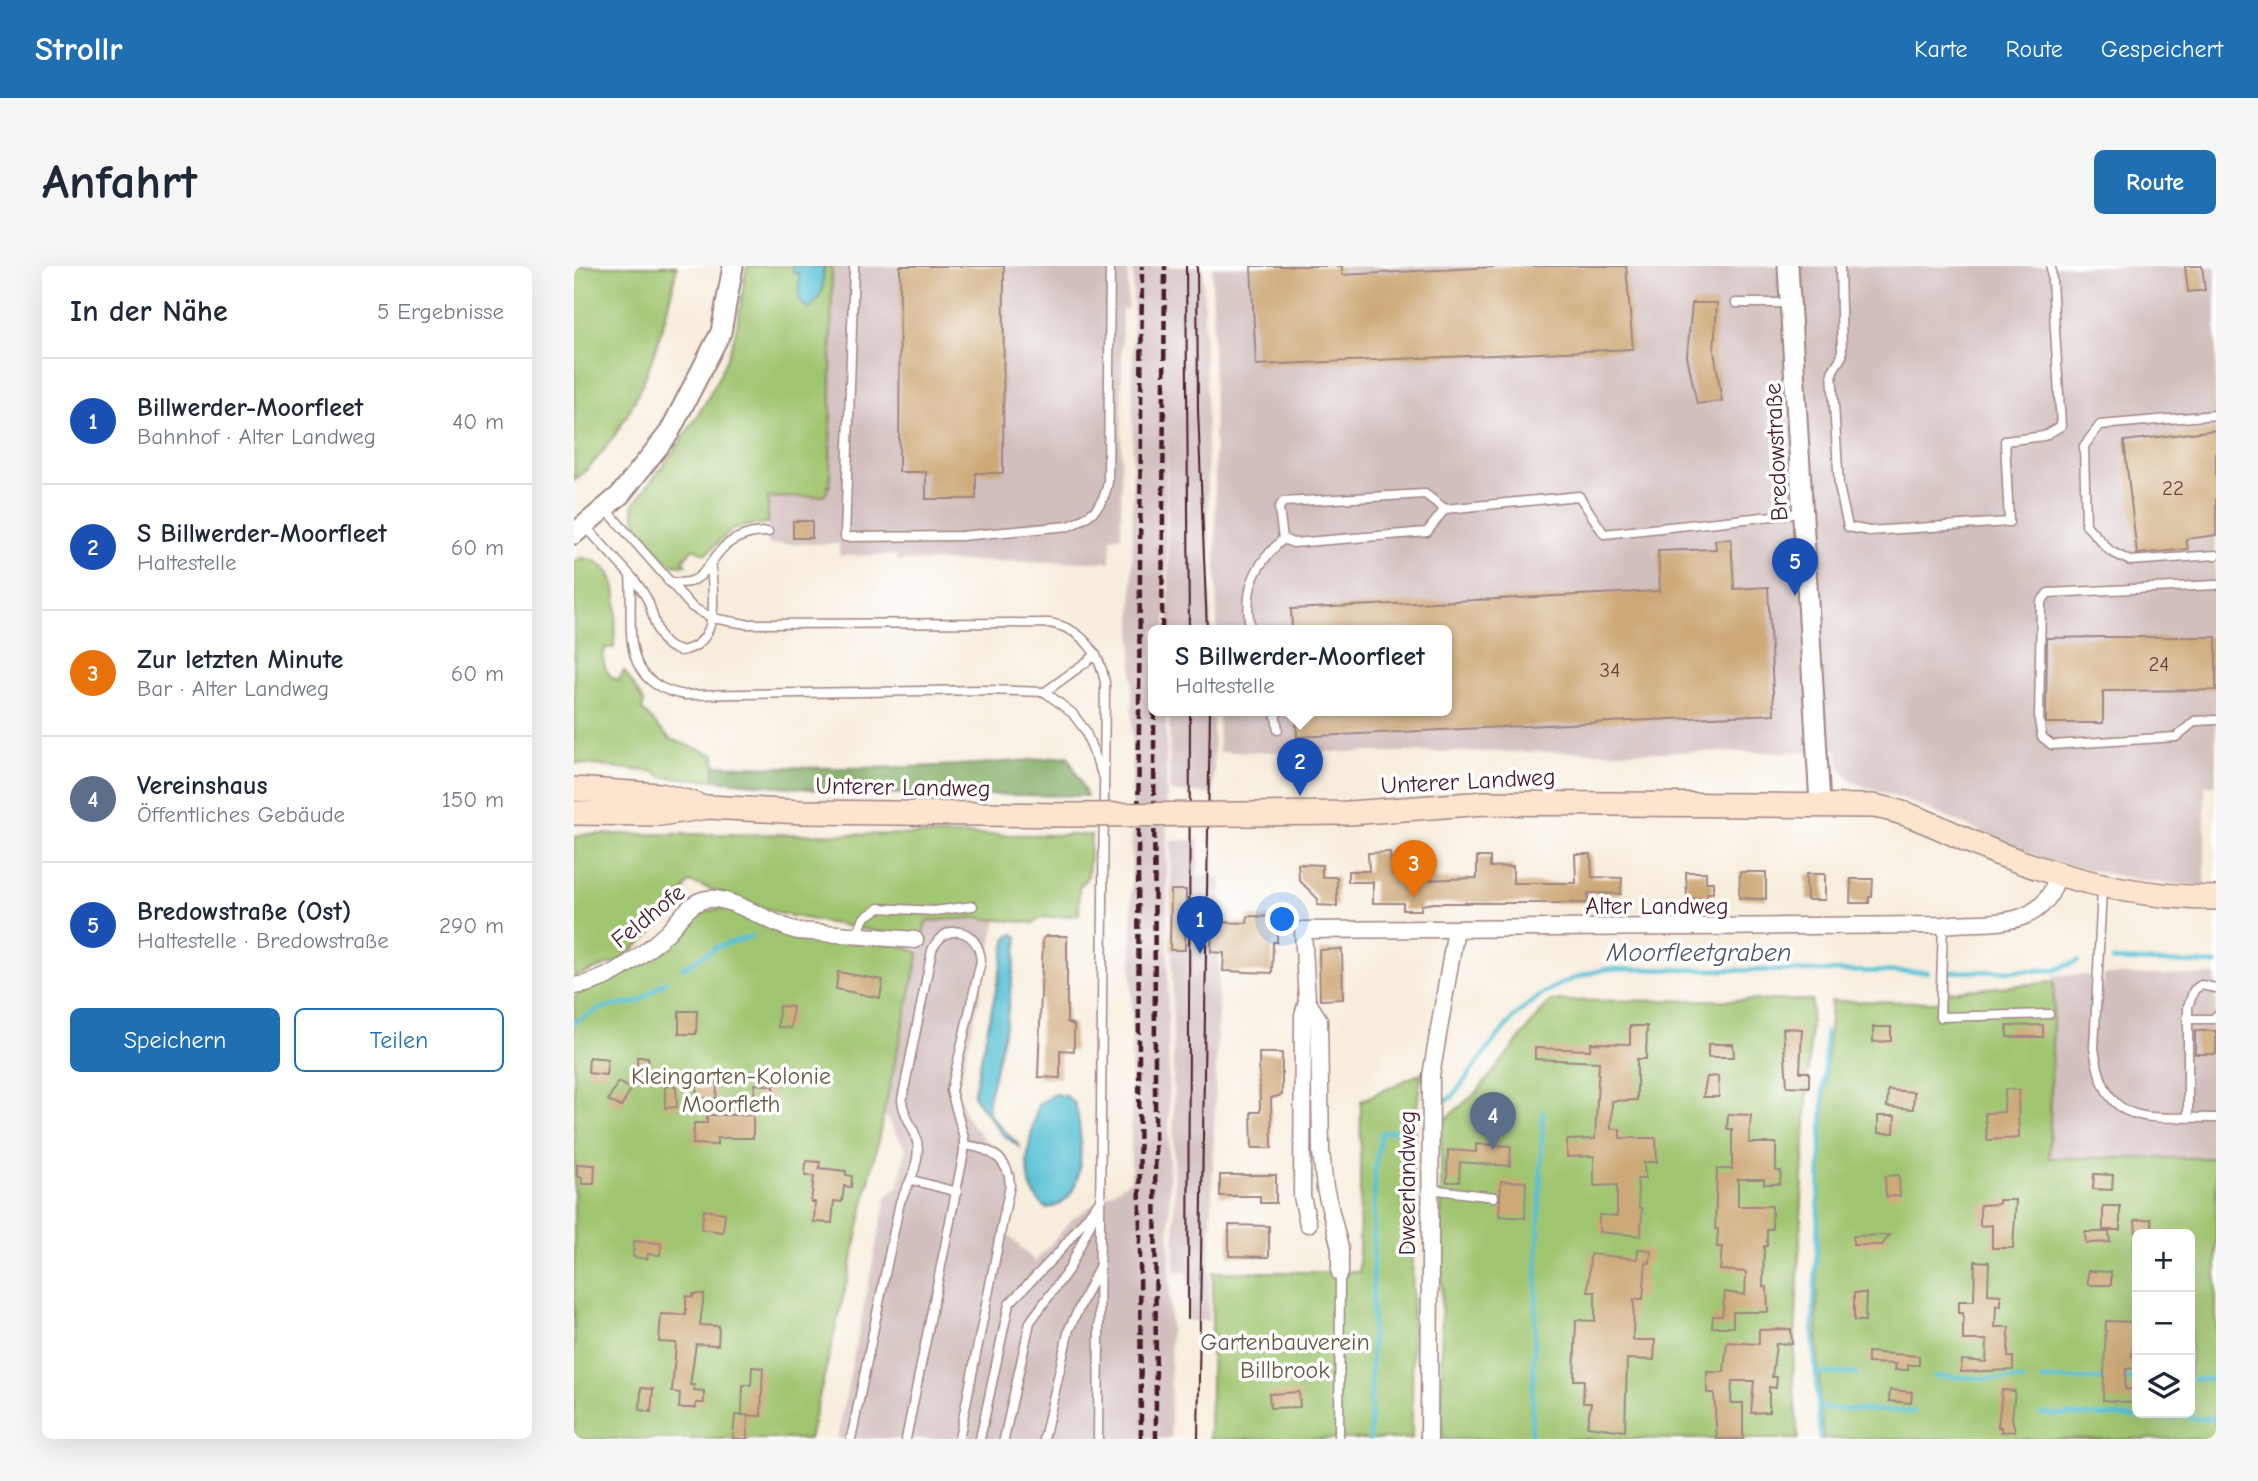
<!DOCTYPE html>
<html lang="de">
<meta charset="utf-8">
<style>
body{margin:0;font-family:"Comic Neue",sans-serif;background:#f6f6f7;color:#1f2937}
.controls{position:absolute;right:21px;bottom:21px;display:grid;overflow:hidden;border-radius:10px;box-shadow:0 7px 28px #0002}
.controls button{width:63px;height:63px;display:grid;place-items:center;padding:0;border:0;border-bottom:2px solid #e0e1e3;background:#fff;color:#1f2937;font:35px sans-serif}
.you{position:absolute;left:709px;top:654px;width:24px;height:24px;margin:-18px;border:5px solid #fff;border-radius:50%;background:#1a73e8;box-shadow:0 0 0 10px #1a73e833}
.badge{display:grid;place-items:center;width:46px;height:46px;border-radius:50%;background:#1f6fb2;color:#fff;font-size:23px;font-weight:700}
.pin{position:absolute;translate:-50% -58px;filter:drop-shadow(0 2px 4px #0008)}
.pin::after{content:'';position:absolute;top:37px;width:24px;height:21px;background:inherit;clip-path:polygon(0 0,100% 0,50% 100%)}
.popup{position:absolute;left:574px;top:359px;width:304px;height:91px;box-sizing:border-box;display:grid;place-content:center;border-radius:10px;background:#fff;filter:drop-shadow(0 2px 5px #0005);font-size:23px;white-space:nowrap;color:#747a83}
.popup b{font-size:26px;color:#1f2937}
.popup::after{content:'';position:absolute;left:50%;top:100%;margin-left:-14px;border:14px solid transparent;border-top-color:#fff}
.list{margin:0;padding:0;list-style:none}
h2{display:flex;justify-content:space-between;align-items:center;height:91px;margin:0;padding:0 28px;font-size:30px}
h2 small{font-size:23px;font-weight:400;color:#747a83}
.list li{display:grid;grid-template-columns:46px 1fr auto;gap:21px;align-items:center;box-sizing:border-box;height:126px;padding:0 28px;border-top:2px solid #e0e1e3}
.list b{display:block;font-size:26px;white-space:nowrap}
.list p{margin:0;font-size:23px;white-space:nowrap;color:#747a83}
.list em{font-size:23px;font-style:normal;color:#747a83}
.actions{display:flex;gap:14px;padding:21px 28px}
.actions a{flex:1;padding:16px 0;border:2px solid #1f6fb2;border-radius:10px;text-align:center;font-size:24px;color:#1f6fb2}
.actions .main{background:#1f6fb2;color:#fff}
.icon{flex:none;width:38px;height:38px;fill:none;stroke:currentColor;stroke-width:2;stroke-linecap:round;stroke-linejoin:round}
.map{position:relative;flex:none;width:1642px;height:1173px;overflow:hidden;border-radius:10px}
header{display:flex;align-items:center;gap:42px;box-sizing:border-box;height:98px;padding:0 35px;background:#1f6fb2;color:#fff}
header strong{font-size:33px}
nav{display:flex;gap:38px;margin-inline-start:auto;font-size:24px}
.intro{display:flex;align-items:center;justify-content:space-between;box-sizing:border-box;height:168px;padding:0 42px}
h1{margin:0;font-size:49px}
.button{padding:18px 32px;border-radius:10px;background:#1f6fb2;color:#fff;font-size:24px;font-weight:700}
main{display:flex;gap:42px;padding:0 42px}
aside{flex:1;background:#fff;border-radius:10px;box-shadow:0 7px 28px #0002}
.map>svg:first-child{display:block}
.industrial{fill:#d1bfbd}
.green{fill:#a0c56f;stroke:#75724d;stroke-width:2;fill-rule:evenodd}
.forest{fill:#80aa62;stroke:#656446;stroke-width:2}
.water{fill:#58c1d4;stroke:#517080;stroke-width:2}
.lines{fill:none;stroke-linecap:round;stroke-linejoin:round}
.stream{stroke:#58c1d4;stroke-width:4.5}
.building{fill:#cda977}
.service-casing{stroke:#a08684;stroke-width:11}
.minor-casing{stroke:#a08684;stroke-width:19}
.tertiary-casing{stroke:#a08684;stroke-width:23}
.secondary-casing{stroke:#a08684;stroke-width:26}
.service{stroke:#fff;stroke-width:8}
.minor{stroke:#fff;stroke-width:16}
.tertiary{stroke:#fff;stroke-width:19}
.secondary{stroke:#fce5cf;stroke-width:23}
.tram{stroke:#4a1f2b;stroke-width:2}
.rail{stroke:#4a1f2b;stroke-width:4.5;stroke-dasharray:10 5;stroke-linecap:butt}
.secondary-bridge-casing{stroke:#a08684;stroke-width:26;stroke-linecap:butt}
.secondary-bridge{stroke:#fce5cf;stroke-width:23}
.labels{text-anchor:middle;stroke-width:7;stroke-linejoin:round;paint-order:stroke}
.number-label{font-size:21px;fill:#6b423e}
.street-label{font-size:24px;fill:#4a1f2b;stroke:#fff}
.park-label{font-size:24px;fill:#685943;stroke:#fff}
.water-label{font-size:26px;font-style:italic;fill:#4f5866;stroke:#fff}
</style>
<header>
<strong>Strollr</strong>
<nav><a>Karte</a><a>Route</a><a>Gespeichert</a></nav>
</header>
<div class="intro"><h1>Anfahrt</h1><a class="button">Route</a></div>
<main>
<aside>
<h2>In der Nähe<small>5 Ergebnisse</small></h2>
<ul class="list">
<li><span class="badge" style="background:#1a4fb4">1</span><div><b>Billwerder-Moorfleet</b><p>Bahnhof · Alter Landweg</p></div><em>40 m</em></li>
<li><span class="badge" style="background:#1a4fb4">2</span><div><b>S Billwerder-Moorfleet</b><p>Haltestelle</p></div><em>60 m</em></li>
<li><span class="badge" style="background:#e8710a">3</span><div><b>Zur letzten Minute</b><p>Bar · Alter Landweg</p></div><em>60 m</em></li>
<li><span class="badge" style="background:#5c6f8a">4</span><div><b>Vereinshaus</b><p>Öffentliches Gebäude</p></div><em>150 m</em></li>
<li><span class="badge" style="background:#1a4fb4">5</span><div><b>Bredowstraße (Ost)</b><p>Haltestelle · Bredowstraße</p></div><em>290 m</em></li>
</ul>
<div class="actions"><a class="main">Speichern</a><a>Teilen</a></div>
</aside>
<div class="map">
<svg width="1642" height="1173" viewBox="0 0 1642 1173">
<rect width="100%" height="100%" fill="#fff"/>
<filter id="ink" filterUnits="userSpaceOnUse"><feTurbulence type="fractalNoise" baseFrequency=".0143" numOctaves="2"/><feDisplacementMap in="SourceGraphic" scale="14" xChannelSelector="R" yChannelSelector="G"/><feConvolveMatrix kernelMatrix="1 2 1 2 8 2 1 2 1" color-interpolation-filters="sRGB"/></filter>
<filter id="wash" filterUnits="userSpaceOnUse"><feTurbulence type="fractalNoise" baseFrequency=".00686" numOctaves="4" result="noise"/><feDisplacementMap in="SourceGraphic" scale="28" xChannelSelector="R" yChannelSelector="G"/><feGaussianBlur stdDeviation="1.57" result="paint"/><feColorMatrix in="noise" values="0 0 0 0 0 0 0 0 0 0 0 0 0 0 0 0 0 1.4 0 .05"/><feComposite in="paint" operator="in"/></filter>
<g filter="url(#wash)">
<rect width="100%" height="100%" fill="#f7eddd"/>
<g class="industrial">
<polygon points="258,0 554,0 554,43 548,43 547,270 537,272 536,296 323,295 322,289 265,290 265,278 194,278 194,231 248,230 253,220"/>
<polygon points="559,0 629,0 637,364 595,364 593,145 592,364 579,364 579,444 592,444 597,1173 263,1173 312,931 325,920 332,883 311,850 352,655 423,654 383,827 393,852 410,873 428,885 445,913 434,968 461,996 499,952 557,914"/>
<polygon points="638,0 1642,0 1642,519 1631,520 1631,621 1570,615 1477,596 1347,540 1278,516 1265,500 1263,483 1222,486 645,486 644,444 873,444 873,364 643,364"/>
<polygon points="595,444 639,444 640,528 596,526"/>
<polygon points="625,574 624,609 648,612 634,1055 614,1055 614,1007 601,1005 597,575"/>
<polygon points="1479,709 1515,709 1516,721 1529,722 1530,709 1642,709 1642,892 1475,892"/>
</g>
<g class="green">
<path d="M0 0H103C88 75 61 164 0 215Z"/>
<path d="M173 0H258L256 221 253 220V227L248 230 194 232V257L160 262 132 288 119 282 109 294 113 299 98 298C82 284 55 259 60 237 100 187 139 136 159 75 167 51 167 25 173 0Z"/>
<path d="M9 292C55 298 40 351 40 382H31C27 396 31 408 44 415L50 405 70 436 68 444 96 473 141 489 140 514 88 511 82 506 0 497V295Z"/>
<polygon points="14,568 517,569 514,610 505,621 505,649 467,652 460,657 404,652 352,655 348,674 208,648 116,616 74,671 45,695 0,711 0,571"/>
<path d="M150 642 217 671 321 678 345 686 275 1007 235 1173H0V730C18 722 38 714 55 704 88 686 110 645 150 642Z"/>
<path d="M1480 716 1475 892H1642V1173H1249C1235 1028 1248 880 1257 735L1371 736V726ZM1563 968H1616V1147H1563Z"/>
<polygon points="1238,734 1219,1111 1224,1173 868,1173 867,857 903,826 976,735"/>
<polygon points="847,807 839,880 838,1173 636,1173 639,1006 785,1006 787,835"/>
</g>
<path class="forest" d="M494 490 513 530 280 527 140 514 141 499C254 504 382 503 494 490Z"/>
<g class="water">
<polygon points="219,0 250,0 248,26 235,44 225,34 225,7 219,7"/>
<polygon points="440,668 444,671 432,758 414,834 415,848 447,882 428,868 399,830 433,672"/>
<path d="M480 828 492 830 501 838C509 867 515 939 472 942 441 917 456 873 464 839Z"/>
</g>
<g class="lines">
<g class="stream">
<polyline points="1538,694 1642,698"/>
<polyline points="109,702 143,681 178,670"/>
<polyline points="1375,706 1481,704 1504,695"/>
<polyline points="0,757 27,742 64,736 92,715"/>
<path d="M867 837 878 831C928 767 947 721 1033 703L1354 706"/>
<polyline points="1242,1107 1283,1108"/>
<polyline points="1360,1110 1450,1114"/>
<polyline points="1547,1113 1563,1113"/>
<polyline points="1617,1113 1642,1113"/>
<polyline points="1469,1114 1534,1113"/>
<polyline points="1245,1142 1341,1146"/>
<polyline points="1467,1148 1600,1152"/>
<polyline points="1614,1152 1642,1153"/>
<polyline points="796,1173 801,901 807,867 830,863 842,853"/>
<polyline points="957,1173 969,846"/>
<polyline points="1246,1173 1239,1063 1252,766"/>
</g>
</g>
<g id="blocks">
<g class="building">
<polygon points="326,0 430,0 429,207 402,207 402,233 352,233 352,206 325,206"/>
<polygon points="677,0 768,0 768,9 940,0 1052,0 1059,83 682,99"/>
<polygon points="1611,0 1628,0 1631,24 1614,26"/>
<polygon points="1118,37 1143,37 1140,85 1148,135 1123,138 1113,90"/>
<polygon points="1642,164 1642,269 1612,273 1614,283 1563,288 1550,175"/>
<rect x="219" y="255" width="19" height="17"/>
<polygon points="1157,273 1160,323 1194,321 1200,448 723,471 722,444 873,444 873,364 718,364 717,343 1086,325 1084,285 1142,283 1141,274"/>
<polygon points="1528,371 1642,371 1642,424 1529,425 1529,457 1472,457 1473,372"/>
<polygon points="816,586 818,608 847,608 847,614 903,612 903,591 916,591 916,601 939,600 939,617 1002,617 1001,588 1017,588 1018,611 1048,612 1047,628 1014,627 1014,637 860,637 847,639 847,644 829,644 829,637 799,637 799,616 774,616 774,605 795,605 794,587"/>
<polygon points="724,598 748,599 748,611 763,611 763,640 743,639 744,633 725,614"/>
<polygon points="1112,606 1132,606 1132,616 1139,616 1139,627 1133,627 1133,632 1113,633"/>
<polygon points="1166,606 1192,606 1192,633 1165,632"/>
<polygon points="1232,608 1251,608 1251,634 1233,634"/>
<polygon points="1277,613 1299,613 1298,631 1295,631 1295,637 1276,637"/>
<polygon points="597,624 612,624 611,684 596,684"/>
<polygon points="674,650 698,651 699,665 703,665 703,676 699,676 698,707 649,705 650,687 637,686 638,656 673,657"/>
<polygon points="472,670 493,670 493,756 500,759 500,785 486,784 486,812 464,811 469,673"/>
<polygon points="768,683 769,733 746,734 745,684"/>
<polygon points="264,706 309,714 306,732 262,723"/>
<polygon points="205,740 219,741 217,762 204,761"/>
<polygon points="105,745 123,745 122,768 105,768"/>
<polygon points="1469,759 1469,771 1433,771 1433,760"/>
<polygon points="1056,760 1073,760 1072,793 1063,793 1063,834 1038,835 1037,863 1046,863 1046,872 1082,872 1083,896 1070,896 1071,913 1063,913 1065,942 1068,942 1067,970 1025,966 1025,949 1043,950 1043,919 1020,920 1020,890 993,891 993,874 1021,873 1025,796 961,793 961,782 1016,784 1017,777 1056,778"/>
<polygon points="1299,761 1317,761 1317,775 1299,776"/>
<polygon points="1209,762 1228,763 1226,806 1235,806 1235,821 1213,820"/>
<rect x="1621" y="765" width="21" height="23"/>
<polygon points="1134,778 1159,778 1160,791 1134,791"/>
<polygon points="685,787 708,787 708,829 697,832 698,882 678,882 677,846 686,846"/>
<polygon points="15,791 34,793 32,809 14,807"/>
<polygon points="63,791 74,791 76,813 64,813"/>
<polygon points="124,807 144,808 142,833 122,832"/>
<polygon points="1144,810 1145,831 1129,831 1133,811"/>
<polygon points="44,816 57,823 47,841 34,834"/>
<polygon points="181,818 200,820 198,847 179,846"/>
<polygon points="91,820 102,820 103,841 91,842"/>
<polygon points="1431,823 1446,824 1444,837 1445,872 1413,874 1411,847 1430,846"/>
<polygon points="1314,824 1340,826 1339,843 1313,841"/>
<polygon points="1154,848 1177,849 1175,877 1202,877 1202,905 1207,905 1206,918 1190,918 1190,913 1164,913 1164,940 1198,940 1198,963 1193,963 1193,980 1190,980 1189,1021 1193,1021 1194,1046 1159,1046 1159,1061 1138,1061 1139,1050 1148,1050 1151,1026 1171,1029 1172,1006 1146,1004 1148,981 1143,981 1144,963 1141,963 1143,903 1158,903 1158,863 1153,863"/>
<polygon points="133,849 179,849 179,872 143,872 143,879 119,878 120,857 133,857"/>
<polygon points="1304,850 1321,850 1320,867 1304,867"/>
<polygon points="902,878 937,880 936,900 886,896 885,916 873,916 874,884 902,886"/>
<polygon points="232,895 246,896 245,902 272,905 272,909 278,910 277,921 270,920 268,936 260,935 258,957 240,956 241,936 237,936 240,910 231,910"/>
<polygon points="3,898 21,899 20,918 8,918 8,911 3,911"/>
<polygon points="1520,908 1539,909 1538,924 1519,923"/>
<polygon points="646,909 702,909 702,937 686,937 686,930 646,930"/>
<polygon points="1325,909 1326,930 1312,931 1311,910"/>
<polygon points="927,915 952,916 951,952 925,950"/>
<polygon points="1425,934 1442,934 1439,982 1418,982 1418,959 1406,960 1406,939 1425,938"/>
<rect x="1529" y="940" width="17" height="24"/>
<polygon points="130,944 151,947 149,966 127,963"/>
<polygon points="1577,953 1579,968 1562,968 1561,954"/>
<polygon points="655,959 695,960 695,991 655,990"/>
<polygon points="1511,966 1535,966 1536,976 1512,977"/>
<polygon points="1316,969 1308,979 1279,979 1279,970"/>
<polygon points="60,975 87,977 86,989 74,988 73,993 59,991"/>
<polygon points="1064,983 1077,984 1076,997 1072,996 1069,1033 1060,1033 1059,1074 1081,1074 1080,1094 1053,1093 1051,1165 1013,1160 1017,1137 1009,1137 1010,1114 1000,1114 1002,1054 1021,1055 1021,1026 1014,1026 1016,988 1063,993"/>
<polygon points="1401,995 1415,996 1414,1028 1427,1029 1427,1040 1422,1039 1421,1061 1435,1061 1434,1091 1439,1091 1439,1104 1387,1106 1388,1094 1412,1096 1413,1074 1389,1074 1389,1047 1385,1047 1385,1035 1400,1035"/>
<polygon points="1514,1005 1537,1006 1537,1019 1514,1019"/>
<polygon points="1280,1027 1292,1027 1291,1055 1280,1055"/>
<polygon points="119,1028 130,1028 126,1059 145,1060 144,1079 122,1078 116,1119 120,1119 120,1124 130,1125 130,1137 122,1137 122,1142 105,1142 106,1127 98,1126 102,1077 85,1076 87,1048 112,1049 112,1030 119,1031"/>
<polygon points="1532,1055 1560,1056 1558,1091 1563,1091 1563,1102 1552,1103 1551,1123 1563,1124 1563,1137 1529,1134"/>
<polygon points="1217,1063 1218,1077 1202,1078 1198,1111 1203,1111 1202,1122 1195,1121 1195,1146 1177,1147 1180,1115 1158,1115 1157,1137 1169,1137 1169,1173 1143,1173 1140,1127 1133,1127 1133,1106 1150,1106 1153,1076 1185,1078 1185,1064"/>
<polygon points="1294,1086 1345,1090 1345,1099 1334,1099 1334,1104 1321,1104 1322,1098 1294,1097"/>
<polygon points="178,1101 189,1102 187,1150 168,1149 169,1119 177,1119"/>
<polygon points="67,1122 79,1123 77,1146 66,1144"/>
<polygon points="1316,1124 1338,1126 1337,1137 1315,1135"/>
<polygon points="1428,1124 1441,1125 1438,1152 1441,1165 1427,1166 1427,1161 1424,1161"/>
<polygon points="725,1126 726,1141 696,1142 695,1128"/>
<polygon points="161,1149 174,1149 173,1173 159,1173"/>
</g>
</g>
</g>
<g filter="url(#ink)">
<use href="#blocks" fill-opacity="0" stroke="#a08684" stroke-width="2"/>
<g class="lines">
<defs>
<g id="service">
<path d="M280 0 271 271 387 270 495 260C517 251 530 240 534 216L536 0"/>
<polyline points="1266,0 1268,90 1258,106 1265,220 1274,261 1295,265 1435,256 1431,175 1470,170 1487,160 1477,0"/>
<polyline points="1162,37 1214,37"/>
<polyline points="1642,149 1526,159 1510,180 1512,259 1536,285 1556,295 1642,289"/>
<path d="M32 243 118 341 138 352 172 358 475 357C507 362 526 386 531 417L524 1173"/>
<polyline points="871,243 853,266 719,277 709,273 705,242 709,236 851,228 871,243 1005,230 1030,268 1227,247"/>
<path d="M11 260 56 309C60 360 42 417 111 429L411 424 471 426 498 447 511 464 528 508"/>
<path d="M58 311C63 318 70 326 74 335 82 354 81 379 106 385 146 380 140 332 137 302"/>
<path d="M94 315C130 324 132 297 151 280 163 270 179 266 194 266"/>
<polyline points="1642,319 1474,327 1467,336 1465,454 1468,471 1478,479 1602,471 1621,455 1642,454"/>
<path d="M676 364C670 322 679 301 709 273"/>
<polyline points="471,426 522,389"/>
<polyline points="701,444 704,464"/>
<path d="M1528 623 1520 782C1532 867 1575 849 1642 852"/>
<polyline points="1369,659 1366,751 1475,748"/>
<polyline points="283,670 290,652 305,642 360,645 399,640"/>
<polyline points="1613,753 1639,753 1642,750"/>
<polyline points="1614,851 1614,740 1620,724 1627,719 1642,722"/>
<polyline points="338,914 383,926"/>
<polyline points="856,923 920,931"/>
<path d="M277 1173 326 936C335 917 349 893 342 871 338 858 329 849 328 834L358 684C372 654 405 663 407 695L377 825 390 872V886L332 1173"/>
<path d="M385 1173 436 919C435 892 415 882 391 879"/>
<polyline points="406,1173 435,1038 485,986 527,933"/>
<polyline points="430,1173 456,1056 495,1003 522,946"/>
<polyline points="470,1173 495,1063 525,1001"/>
<polyline points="765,1173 766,1007"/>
</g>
<g id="minor">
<path d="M0 720C33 717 69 689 93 667 104 656 116 635 133 633 158 630 198 659 224 665L341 674"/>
<polyline points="733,735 729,749 728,930 734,958"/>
<path d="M766 1007V982L751 922 747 886 745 754 733 735 729 664 1369 659C1415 654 1471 666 1483 609"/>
<polyline points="855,1173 857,810 882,663"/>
</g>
<g id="tertiary">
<polyline points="1214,0 1246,538"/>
<polyline points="0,268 46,229 95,167 147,66 159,0"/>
</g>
<g id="secondary">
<polyline points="0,523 86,529 121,538"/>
<polyline points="0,547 86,548 134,541 229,546 496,549"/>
<path d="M673 548 775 547 911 537 1299 540C1345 547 1385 573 1428 589 1496 615 1569 632 1642 632"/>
</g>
</defs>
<use href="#service" class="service-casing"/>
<use href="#minor" class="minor-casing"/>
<use href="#tertiary" class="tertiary-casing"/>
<use href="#secondary" class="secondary-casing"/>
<use href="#service" class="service"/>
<use href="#minor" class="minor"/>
<use href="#tertiary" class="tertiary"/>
<use href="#secondary" class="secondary"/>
<g class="tram">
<polyline points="612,0 615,364"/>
<polyline points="623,0 624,144 633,364"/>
<polyline points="614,1053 616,444"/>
<polyline points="624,1173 636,444"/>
</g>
<g class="rail">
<polyline points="588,364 591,0"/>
<polyline points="580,444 582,1173"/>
<polyline points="567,1173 564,597 568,0"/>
</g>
<defs>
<polyline id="secondary-bridge" points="496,549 673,548"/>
</defs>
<use href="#secondary-bridge" class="secondary-bridge-casing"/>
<use href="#secondary-bridge" class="secondary-bridge"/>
</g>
</g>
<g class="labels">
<g class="number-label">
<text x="1599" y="229">22</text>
<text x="1585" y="405">24</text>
<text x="1036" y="411">34</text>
</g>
<g class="street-label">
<text transform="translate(1202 186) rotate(-93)" y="8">Bredowstraße</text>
<text transform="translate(894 515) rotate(-3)" y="8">Unterer Landweg</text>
<text transform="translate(329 521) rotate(1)" y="8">Unterer Landweg</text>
<text x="1083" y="648">Alter Landweg</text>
<text transform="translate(74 650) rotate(-39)" y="8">Feldhofe</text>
<text transform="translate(833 917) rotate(-90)" y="8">Dweerlandweg</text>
</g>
<g class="park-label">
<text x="157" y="818">Kleingarten-Kolonie<tspan x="157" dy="28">Moorfleth</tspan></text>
<text x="711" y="1084">Gartenbauverein<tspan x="711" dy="28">Billbrook</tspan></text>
</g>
<g class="water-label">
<text x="1125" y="695">Moorfleetgraben</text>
</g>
</g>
</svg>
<div class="controls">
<button>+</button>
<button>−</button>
<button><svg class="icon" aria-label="layers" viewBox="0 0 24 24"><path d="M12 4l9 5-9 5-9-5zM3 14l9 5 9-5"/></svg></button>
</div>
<div class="you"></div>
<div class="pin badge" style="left:626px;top:688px;background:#1a4fb4">1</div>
<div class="pin badge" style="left:726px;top:530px;background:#1a4fb4">2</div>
<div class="popup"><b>S Billwerder-Moorfleet</b>Haltestelle</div>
<div class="pin badge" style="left:840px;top:632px;background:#e8710a">3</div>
<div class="pin badge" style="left:919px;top:884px;background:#5c6f8a">4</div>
<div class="pin badge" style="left:1221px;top:330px;background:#1a4fb4">5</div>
</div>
</main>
